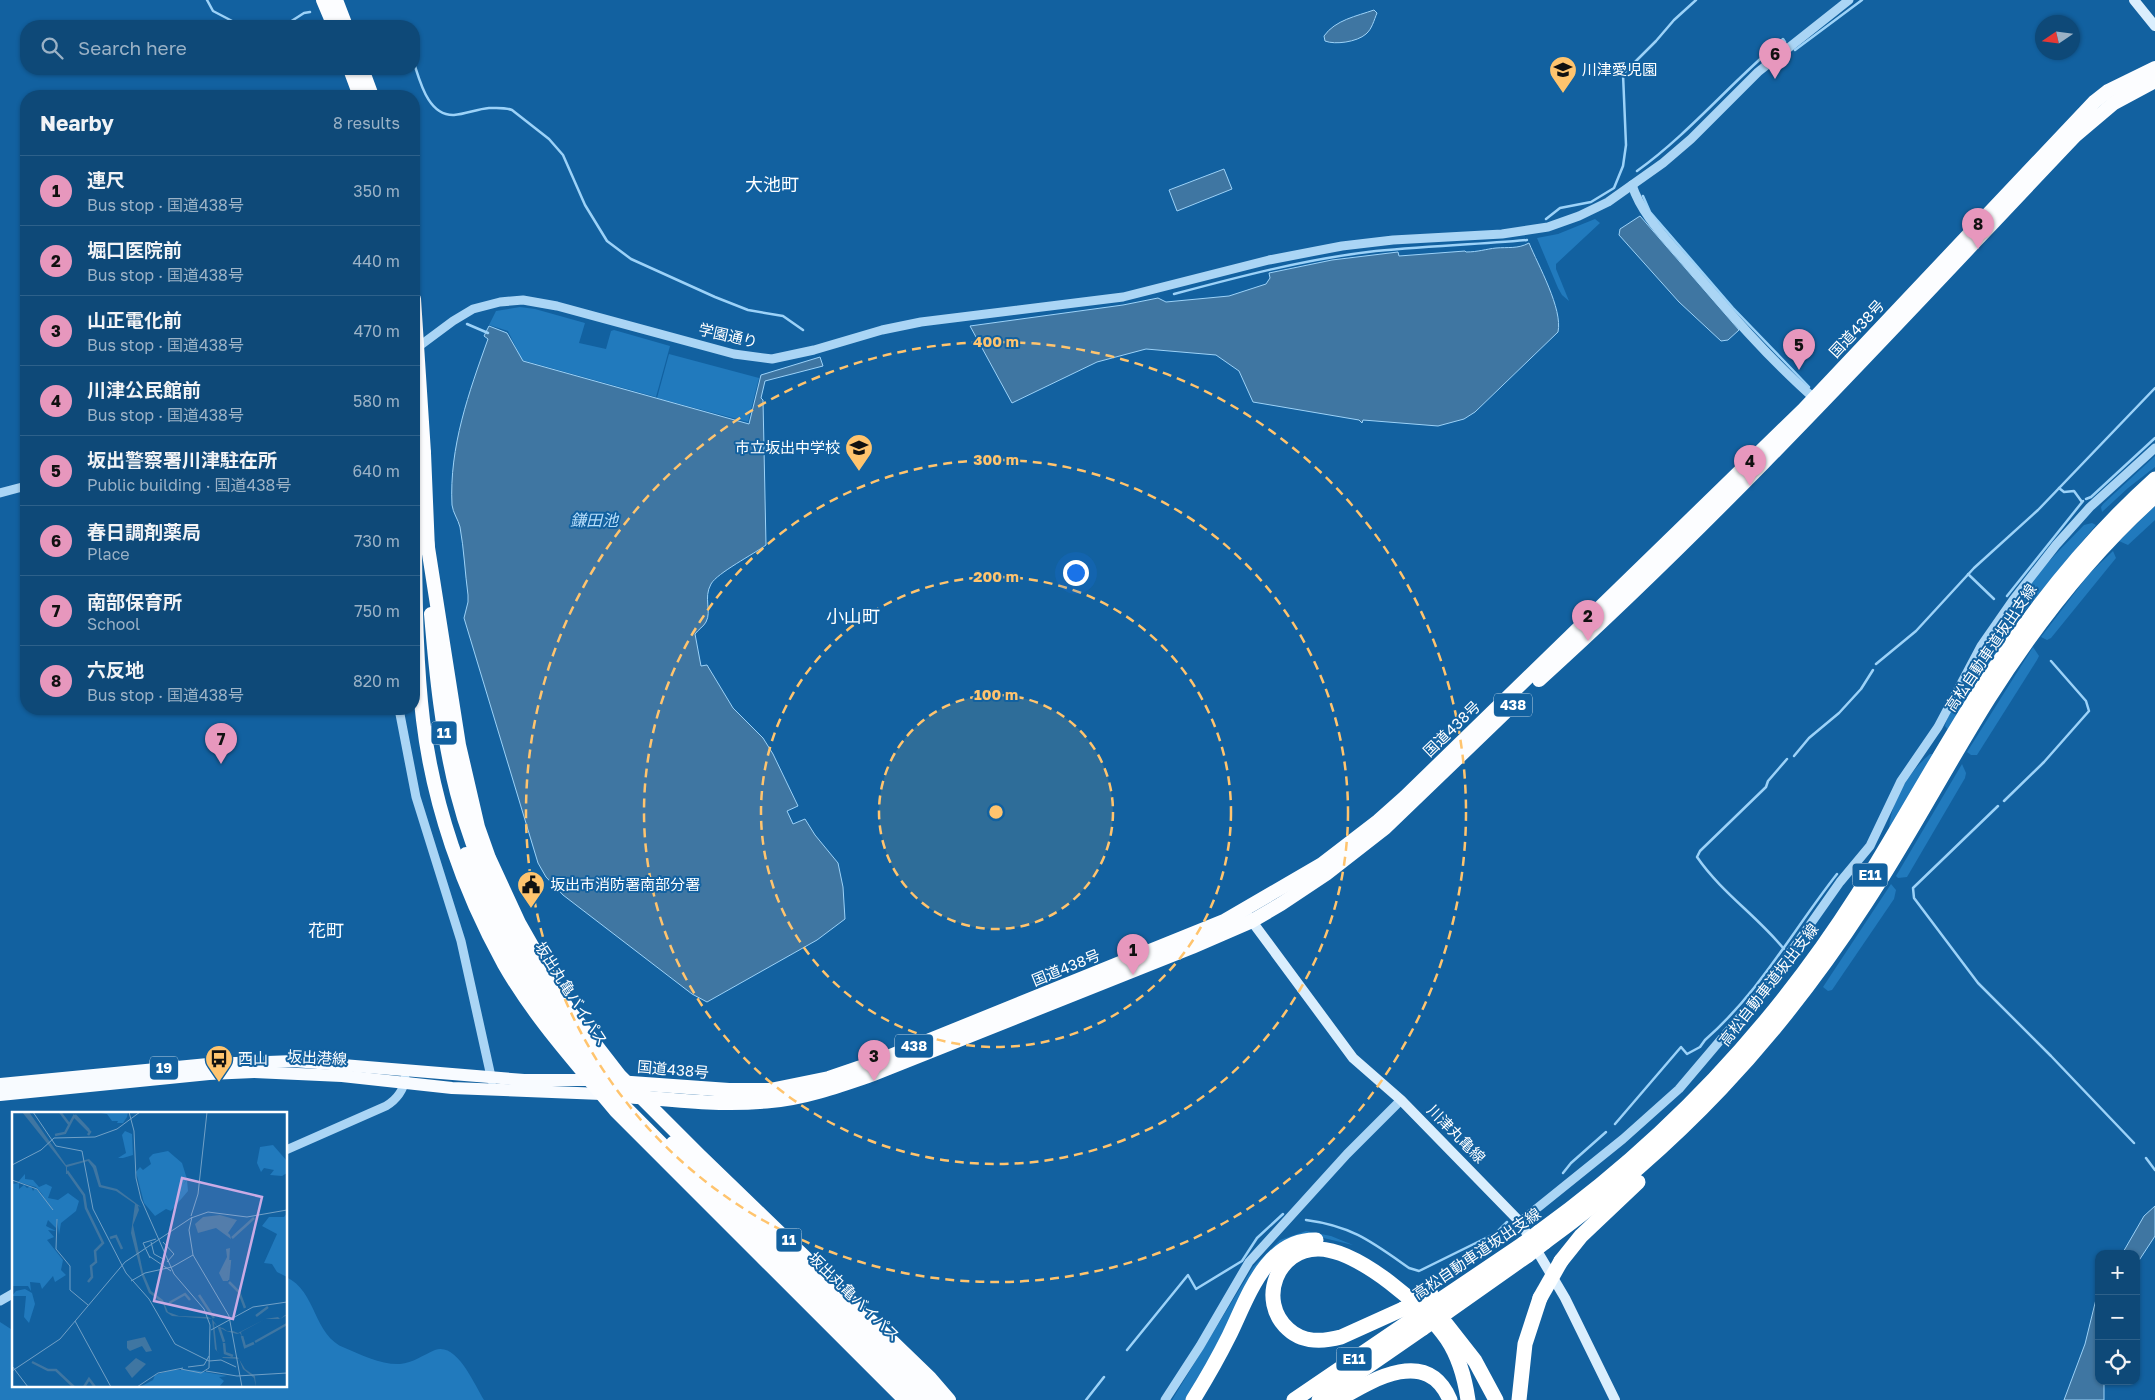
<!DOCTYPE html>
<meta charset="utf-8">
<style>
body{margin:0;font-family:"Golos Text","Noto Sans JP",sans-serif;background:#1c5380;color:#f1f3f6}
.controls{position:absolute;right:15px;bottom:15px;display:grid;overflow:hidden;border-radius:10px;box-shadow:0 1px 4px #0004}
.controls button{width:45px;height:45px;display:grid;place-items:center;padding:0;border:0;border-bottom:1px solid #2e618a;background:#0e4978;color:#f1f3f6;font:25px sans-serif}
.compass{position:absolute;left:2035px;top:15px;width:45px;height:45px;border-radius:50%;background:#0e4978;box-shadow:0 1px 4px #0004;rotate:257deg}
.you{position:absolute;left:1075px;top:572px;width:18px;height:18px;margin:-12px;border:4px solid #fff;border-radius:50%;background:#1a73e8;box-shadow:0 0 0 8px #1a73e833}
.badge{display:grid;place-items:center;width:32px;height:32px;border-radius:50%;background:#e797bd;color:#111;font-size:16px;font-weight:700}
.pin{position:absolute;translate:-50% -41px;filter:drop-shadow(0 1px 2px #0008)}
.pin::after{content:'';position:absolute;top:26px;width:18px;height:15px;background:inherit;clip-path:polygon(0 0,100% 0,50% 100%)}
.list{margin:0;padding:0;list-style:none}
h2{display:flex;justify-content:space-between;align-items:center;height:65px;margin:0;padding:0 20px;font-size:21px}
h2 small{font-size:16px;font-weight:400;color:#9bb2c6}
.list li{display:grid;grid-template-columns:32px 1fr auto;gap:15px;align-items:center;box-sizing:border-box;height:70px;padding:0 20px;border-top:1px solid #2e618a}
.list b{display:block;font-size:19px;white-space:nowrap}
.list p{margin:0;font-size:16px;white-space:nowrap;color:#9bb2c6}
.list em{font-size:16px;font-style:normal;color:#9bb2c6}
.icon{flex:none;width:28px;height:28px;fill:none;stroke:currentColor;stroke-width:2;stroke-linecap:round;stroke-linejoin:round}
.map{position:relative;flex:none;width:2155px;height:1400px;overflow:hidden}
.search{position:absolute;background:#0e4978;box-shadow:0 1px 4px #0004;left:20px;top:20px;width:400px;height:55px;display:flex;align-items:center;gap:12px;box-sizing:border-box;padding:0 18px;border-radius:20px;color:#9bb2c6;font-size:19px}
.panel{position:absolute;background:#0e4978;box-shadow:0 1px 4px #0004;left:20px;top:90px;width:400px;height:625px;border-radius:20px}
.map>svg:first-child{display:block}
.green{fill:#217abd}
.water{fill:#3f76a2;stroke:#9cd2f8}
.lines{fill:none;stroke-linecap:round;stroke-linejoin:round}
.stream{stroke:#9cd2f8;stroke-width:2.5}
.tertiary{stroke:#aad5f5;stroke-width:9}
.secondary{stroke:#daeefd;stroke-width:10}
.primary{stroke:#f8fbff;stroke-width:12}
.trunk{stroke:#fcfdff;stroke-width:14}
.motorway{stroke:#fff;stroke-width:15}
.trunk-bridge{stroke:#fcfdff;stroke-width:14}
.motorway-bridge{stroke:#fff;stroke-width:15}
.ring{fill:none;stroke:#ffc46e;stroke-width:2.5;stroke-dasharray:9 6}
.labels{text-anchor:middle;stroke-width:4;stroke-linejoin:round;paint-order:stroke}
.shield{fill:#1261a0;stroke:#b8d0e2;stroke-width:1}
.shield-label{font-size:14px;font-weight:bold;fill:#fff}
.poi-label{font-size:15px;fill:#fff;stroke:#1261a0;text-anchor:start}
.street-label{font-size:15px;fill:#fff;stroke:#1261a0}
.water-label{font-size:16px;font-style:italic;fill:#b7defb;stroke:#1261a0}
.quarter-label{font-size:18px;fill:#fff;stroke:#1261a0}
.inset-river{fill:none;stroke:#3f76a2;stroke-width:2.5}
.inset-road{fill:none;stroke:#71a0c6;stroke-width:1}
.view{fill:#caabe5;fill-opacity:0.15;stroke:#caabe5;stroke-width:2.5}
.inset-edge{fill:none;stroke:#fff;stroke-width:2.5}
.centre{fill:#ffc46e;stroke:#1261a0;stroke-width:2.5}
.ring-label{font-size:15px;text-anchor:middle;font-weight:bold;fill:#ffc46e;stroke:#1261a0;stroke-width:4;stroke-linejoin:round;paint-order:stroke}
</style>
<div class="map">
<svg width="2155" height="1400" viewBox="0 0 2155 1400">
<rect width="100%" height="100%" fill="#1261a0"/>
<g class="green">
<polygon points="1595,219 1600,223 1556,264 1556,269 1569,301 1562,295 1558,288 1537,238 1558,234"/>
<polygon points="520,307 535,309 585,323 579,343 606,349 611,331 614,330 670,346 656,397 522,360 508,331 489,325 496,311"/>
<polygon points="669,354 759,378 748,422 657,398"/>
<polygon points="2155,456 2155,467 2128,488 2102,512 2101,507 2103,504"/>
<polygon points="2155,506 2155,520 2128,545 2119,541"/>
<path d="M2092 523 2096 525 2023 613C2020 610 2018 608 2019 603 2027 581 2067 543 2084 525Z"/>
<polygon points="2113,551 2116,558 2051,638 2047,640 2041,637 2089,574"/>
<path d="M2009 625 2013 628 1948 730 1945 726 1946 722C1956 701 1987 631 2009 625Z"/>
<polygon points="2033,647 2039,656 2037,660 1977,755 1971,755 1967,752"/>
<path d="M1930 754H1933L1889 831C1890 802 1908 773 1930 754Z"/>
<polygon points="1962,764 1966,773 1965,778 1907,877 1898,878 1896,876"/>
<polygon points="1891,884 1896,890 1894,899 1832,990 1828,991 1823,987"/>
<polygon points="1306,1231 1331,1236 1353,1245 1315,1236 1282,1247 1187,1400 1172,1400 1253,1267 1280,1240"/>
<path d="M286 1277C317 1291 313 1336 345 1348 361 1355 382 1365 400 1364 413 1363 423 1355 435 1350 457 1342 474 1384 484 1400H0V1322L14 1331V1386H286Z"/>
</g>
<g class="water">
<path d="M1374 10 1377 13C1374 20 1372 29 1366 34 1357 42 1335 45 1325 41L1324 36C1335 20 1357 16 1374 10Z"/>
<polygon points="1224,169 1232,189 1177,211 1169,190"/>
<polygon points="1640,216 1739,330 1728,340 1721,341 1679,302 1619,235 1620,229"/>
<path d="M1529 243C1538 265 1563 309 1558 332L1475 412 1464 419 1438 426 1363 420 1362 423 1359 420 1253 402 1239 371 1216 355 1146 349 1097 362 1012 403 970 326 1123 305 1158 298 1166 302 1229 296 1266 284 1270 278 1269 273 1332 260 1398 252 1399 256 1465 251 1466 252C1478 252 1486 249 1496 248 1508 247 1518 249 1529 243Z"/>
<path d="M489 326 507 333 523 361 749 424 761 375 820 357 823 366 765 381 761 398 763 400 766 545C754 554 717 573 711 584 703 598 712 611 706 622 704 626 698 630 695 634L701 666 707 665 733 708 763 738 773 754 798 806 787 811 793 824 805 819 815 835 838 863 843 887 845 919 817 940 707 1002 692 994 563 895 546 877 538 863 464 618 468 602V595C465 573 464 549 460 527 458 519 453 513 452 505 449 447 469 392 488 339L484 336Z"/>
<polygon points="2155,1206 2155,1236 2136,1265 2136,1254 2122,1254 2144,1216"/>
<polygon points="2099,1287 2099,1381 2104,1381 2104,1400 2064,1400 2085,1344"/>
</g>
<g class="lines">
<g class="stream">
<polyline points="207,0 213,11 236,23 290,22 304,13 310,12"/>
<polyline points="1795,50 1862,0"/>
<path d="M414 63C420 81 428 116 454 115 466 114 477 109 489 108 497 108 504 107 512 110L549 139 563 155 585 205 607 241 631 259 715 297 748 310 783 316 803 330"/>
<path d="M1637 171C1691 132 1732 81 1783 39L1785 42"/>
<polyline points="1643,196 1650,212 1733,308 1809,387"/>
<polyline points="1546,219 1560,208 1591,202 1614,188 1623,166 1626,145 1623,74 1656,41 1674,20 1696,0"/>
<path d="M1174 294C1238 277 1302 260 1368 252 1421 246 1474 245 1527 240"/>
<polyline points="467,324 488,333"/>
<polyline points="2059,488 2064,492 2074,491 2082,502"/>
<polyline points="2086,499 2091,497 2155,438"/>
<polyline points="1968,574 1994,599"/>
<polyline points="2007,596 2083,501"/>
<polyline points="1876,664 1916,631 1974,568 2038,510 2155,388"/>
<polyline points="1794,756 1809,738 1839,713 1861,689 1873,670"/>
<polyline points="2004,801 2044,762 2089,711 2086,701 2051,661"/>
<polyline points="1998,806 1913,888 1914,898 1978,983 2051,1056 2134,1143"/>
<path d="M1784 949C1757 916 1721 892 1697 857L1700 851 1766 787 1768 781 1787 759"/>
<path d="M1615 1124 1681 1047 1687 1054 1700 1047 1705 1040C1759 993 1793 930 1837 874"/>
<polyline points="2146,1158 2155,1170"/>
<polyline points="1563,1173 1571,1163 1606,1132"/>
<path d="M1306 1220C1352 1226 1372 1242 1409 1268L1419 1271 1496 1233 1507 1222"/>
<polyline points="1127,1350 1188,1275 1196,1289 1242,1261 1257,1238 1283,1214"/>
<polyline points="1086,1400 1104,1377"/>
</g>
<g class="tertiary">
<path d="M1632 185C1642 216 1667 239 1687 263 1728 311 1769 359 1816 400"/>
<polyline points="414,350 453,321 473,309 500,302 523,300 557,306 734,354 772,359 814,350 882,330 921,322 1123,297 1269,260 1342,246 1393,240 1502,234 1548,227 1579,216 1608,202 1663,163 1691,139 1758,72 1849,0"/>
<polyline points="0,493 26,486"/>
<polyline points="399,709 416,797 461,941 492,1081"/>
<path d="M286 1150 386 1106C396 1100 404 1090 405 1078"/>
<polyline points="1520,1222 1623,1139 1679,1089 1757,997 1795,946 1840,882 1870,846 1901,781 1938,727 1981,646 2013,600 2056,545 2090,507 2155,448"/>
<polyline points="0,1301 14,1293"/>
<polyline points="1165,1400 1200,1346 1249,1262 1347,1154 1401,1100"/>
</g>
<g class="secondary">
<polyline points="2134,0 2155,26"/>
<polyline points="1248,916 1353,1058 1401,1100 1520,1222 1565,1298 1615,1400"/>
</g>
<g class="primary">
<polyline points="0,1084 208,1064 294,1061 524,1080 589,1080"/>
<polyline points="0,1095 209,1074 254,1072 342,1076 452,1088 602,1094"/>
</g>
<g class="trunk">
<polyline points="323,0 334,26"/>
<polyline points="336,0 346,26"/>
<polyline points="350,69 360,96"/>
<polyline points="362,69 372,96"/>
<polyline points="424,453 428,550"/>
<path d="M414 493C416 569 414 646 423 720 433 804 463 890 504 964 534 1017 577 1064 616 1111L905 1400"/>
<polyline points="427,541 459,745 478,827 489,858 519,923 568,1009 620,1076 699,1155 930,1378 949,1400"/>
<path d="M431 614C436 674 442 734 457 793 475 864 509 930 546 993"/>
<path d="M1539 680C1728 509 1900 320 2075 136L2114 103 2155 81"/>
<polyline points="466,854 494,922 538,999"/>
<polyline points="589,1080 729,1090 770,1090 829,1078 873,1063 1224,921 1322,864 1378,821 1405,797 1803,410 2094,102 2108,91 2155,68"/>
<path d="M602 1094C658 1098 715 1107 771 1101 805 1098 839 1086 871 1075L1192 947 1252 921 1281 904 1326 874 1385 828 1518 700"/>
<polyline points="742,1211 936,1400"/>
<polyline points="742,1226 921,1400"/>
</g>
<g class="motorway">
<path d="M1539 1232C1667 1140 1774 1026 1858 894 1900 827 1937 758 1980 691 2030 612 2085 542 2155 479"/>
<path d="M1545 1242C1677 1146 1776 1041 1865 904 1909 837 1946 766 1988 699 2035 625 2090 554 2155 496"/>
<polyline points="1561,1261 1581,1236 1638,1182"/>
<polyline points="1437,1302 1523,1244"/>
<path d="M1403 1309 1341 1337C1322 1342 1303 1343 1288 1329 1257 1301 1277 1248 1319 1249 1358 1250 1426 1307 1447 1339 1459 1357 1465 1379 1468 1400"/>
<polyline points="1447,1312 1528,1255"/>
<polyline points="1446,1324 1475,1361 1496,1400"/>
<path d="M1193 1400C1206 1379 1218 1358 1229 1336 1247 1300 1265 1239 1316 1240"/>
<polyline points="1294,1400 1413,1319"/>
<polyline points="1319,1400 1423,1328"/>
<path d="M1338 1400C1372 1380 1427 1346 1450 1400"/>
<polyline points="1519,1400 1525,1344 1540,1298"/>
</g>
<g class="trunk-bridge">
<polyline points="414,299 424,453"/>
<polyline points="546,993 597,1063 626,1096"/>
<polyline points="538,999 581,1059 604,1086 735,1218"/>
<polyline points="673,1143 742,1211"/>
</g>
<g class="motorway-bridge">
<polyline points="1523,1244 1539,1232"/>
<polyline points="1528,1255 1545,1242"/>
<polyline points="1540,1298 1561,1261"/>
<polyline points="1403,1309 1431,1294"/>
<polyline points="1413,1319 1437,1302"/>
<polyline points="1423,1328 1447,1312"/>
</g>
</g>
<circle cx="996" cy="812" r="117" fill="#ffc46e" fill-opacity=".12"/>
<g class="ring">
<circle cx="996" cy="812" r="117"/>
<circle cx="996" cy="812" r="235"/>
<circle cx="996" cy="812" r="352"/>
<circle cx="996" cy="812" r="470"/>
</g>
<defs>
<symbol id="school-pin" viewBox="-11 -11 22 30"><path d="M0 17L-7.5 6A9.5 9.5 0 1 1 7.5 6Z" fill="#ffc46e" stroke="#1261a0"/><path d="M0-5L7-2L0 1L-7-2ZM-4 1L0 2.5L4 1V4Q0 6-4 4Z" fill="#111"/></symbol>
<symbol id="civic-pin" viewBox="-11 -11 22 30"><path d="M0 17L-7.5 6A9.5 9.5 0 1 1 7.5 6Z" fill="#ffc46e" stroke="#1261a0"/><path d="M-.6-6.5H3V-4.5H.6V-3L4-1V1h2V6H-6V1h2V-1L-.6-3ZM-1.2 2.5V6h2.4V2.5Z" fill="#111"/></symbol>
<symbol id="bus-pin" viewBox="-11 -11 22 30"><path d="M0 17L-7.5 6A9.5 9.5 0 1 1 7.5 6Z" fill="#ffc46e" stroke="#1261a0"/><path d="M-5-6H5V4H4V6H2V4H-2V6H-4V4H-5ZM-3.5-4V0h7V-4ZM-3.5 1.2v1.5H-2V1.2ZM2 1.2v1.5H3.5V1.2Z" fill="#111"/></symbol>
</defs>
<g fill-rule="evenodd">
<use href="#school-pin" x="1547" y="54" width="32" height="43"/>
<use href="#school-pin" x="843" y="432" width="32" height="43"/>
<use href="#civic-pin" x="515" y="869" width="32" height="43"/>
<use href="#bus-pin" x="203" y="1043" width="32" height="43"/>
</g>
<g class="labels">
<g class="shield">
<rect x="1494" y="693.5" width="38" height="23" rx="4"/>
<rect x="431.5" y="721.5" width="25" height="23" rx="4"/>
<rect x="1852.5" y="863.5" width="35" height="23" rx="4"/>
<rect x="895" y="1034.5" width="38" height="23" rx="4"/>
<rect x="150" y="1056.5" width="28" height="23" rx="4"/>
<rect x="776.5" y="1228.5" width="25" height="23" rx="4"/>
<rect x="1336.5" y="1347.5" width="35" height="23" rx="4"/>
</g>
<g class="shield-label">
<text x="1513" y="710">438</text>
<text x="444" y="738">11</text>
<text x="1870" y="880">E11</text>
<text x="914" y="1051">438</text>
<text x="164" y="1073">19</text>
<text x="789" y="1245">11</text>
<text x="1354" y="1364">E11</text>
</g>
<g class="poi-label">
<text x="1582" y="75">川津愛児園</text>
<text x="840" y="453" text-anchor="end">市立坂出中学校</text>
<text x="550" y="890">坂出市消防署南部分署</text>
<text x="238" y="1064">西山</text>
</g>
<g class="street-label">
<text transform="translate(1857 329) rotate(-47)" y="5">国道438号</text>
<text transform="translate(728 336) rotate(13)" y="5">学園通り</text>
<text transform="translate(1991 648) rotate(-56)" y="5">高松自動車道坂出支線</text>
<text transform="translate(1452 729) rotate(-44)" y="5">国道438号</text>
<text transform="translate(1066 968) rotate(-22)" y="5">国道438号</text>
<text transform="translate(1769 985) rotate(-52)" y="5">高松自動車道坂出支線</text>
<text transform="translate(571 994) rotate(57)" y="5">坂出丸亀バイパス</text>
<text transform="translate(317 1058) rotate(3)" y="5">坂出港線</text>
<text transform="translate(673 1070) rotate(5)" y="5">国道438号</text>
<text transform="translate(1456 1134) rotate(45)" y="5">川津丸亀線</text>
<text transform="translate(1477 1254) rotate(-34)" y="5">高松自動車道坂出支線</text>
<text transform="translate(854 1297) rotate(44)" y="5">坂出丸亀バイパス</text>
</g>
<g class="water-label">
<text x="594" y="526">鎌田池</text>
</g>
<g class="quarter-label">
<text x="772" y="191">大池町</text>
<text x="853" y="623">小山町</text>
<text x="326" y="937">花町</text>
</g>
</g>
<g transform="translate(12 1112)">
<rect width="275" height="275" fill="#1261a0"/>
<path d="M83 0H116L115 5 111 11H105L106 9H100L95 2ZM113 19 120 22 121 43 111 46H106L114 41 110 23ZM261 33 275 49V61L270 64 258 63 262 58 252 56 249 60 245 51 248 35ZM156 39 170 51 175 67 171 73 175 68 176 79 159 99 154 97 143 104 132 91 124 60 128 55 131 58 139 52 137 46 141 42ZM13 62V67L21 68 27 75 34 72 40 75 36 86 46 88 56 81 67 89 64 99 49 111 47 123 45 107 44 116 36 108 34 114 44 119 36 118 42 125 35 128 51 148 49 158 54 163 43 170 41 164 30 177 28 171 18 170 19 179 16 174H0V72L7 71V77L12 73 15 76 19 74 21 79 23 76 32 84 24 75 6 70ZM275 101V165L265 160 260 152 252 151 265 122 250 114 257 105H272ZM13 177 20 181 23 192 17 211 12 205 14 184H0L4 179ZM159 258H182L215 264 207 265 212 269 207 275H128L141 268 143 263Z" fill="#217abd"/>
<path d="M10 0H17L54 53 77 47 84 54 89 73 105 77 129 95 126 94 127 98 121 113 131 160 139 179 151 188 156 200 167 204 196 205 200 207 206 215 211 216 215 219H221L226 221 253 207 266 205 268 207 273 203H275L268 207H253L229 220 230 225 228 221 225 222 214 219 206 215 202 211 205 239 210 245H225L227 247 233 257 243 264 244 275 242 266 231 257 227 247 211 246 203 237 200 207 160 204 154 200 151 191 137 181 130 164 119 121 123 92 104 79 87 75 81 56 76 49 55 55V62H54V55ZM208 103 225 108 216 121 218 123 219 127 204 116 186 121 183 112 191 105ZM218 136 216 169H211L207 161 215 145 214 137ZM133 225 140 239 134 240 130 234 118 239 115 236V229ZM124 246 134 252 120 266 113 256Z" fill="#3f76a2"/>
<path class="inset-river" d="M48 0 57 12M63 3 77 18M43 23 53 21 62 4 78 20 76 23M55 59 72 83 74 96 91 131 83 139 84 150 79 154 80 165 76 170M98 126 104 124 110 137M220 126 242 106M216 168 218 148M217 170 227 180 233 196M187 183 202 206M157 191 173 182 178 188M244 204 256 195M207 215 212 230M230 224 233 235 242 231M243 230 275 212M212 231 213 241 221 244M20 250 36 258H44L62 275M72 275 77 267 83 275"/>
<path class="inset-road" d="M21 0 44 34 70 39 81 97 114 161 137 187 163 232 197 249 209 248 224 255M117 0 122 19 124 66 129 87 162 162 192 197 198 213 197 256 189 261 169 257M0 53 29 38 42 26 83 25 105 17 128 0M0 68 25 77 41 98M179 104 186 82 195 0M180 105 177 118 181 143 217 204 230 275M45 107 44 137 58 154V178L76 193M139 130 142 142 153 148M151 130 162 142 155 150M137 144 159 159M138 146 131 131 144 127M119 169 133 161 160 155 181 143M63 209 99 275M199 218 241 195 275 190M0 254 16 275M176 255 192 253 197 244M0 259 48 227 113 150 179 106 196 100 235 105 275 98M194 259 225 264 275 261M125 275 146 261 171 256"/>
<path class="view" d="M170 66 250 85 221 207 142 189Z"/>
<rect width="275" height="275" class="inset-edge"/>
</g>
<circle cx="996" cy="812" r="8" class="centre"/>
<g class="ring-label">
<text x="996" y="347">400 m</text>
<text x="996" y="465">300 m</text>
<text x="996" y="582">200 m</text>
<text x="996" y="700">100 m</text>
</g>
</svg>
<div class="controls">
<button>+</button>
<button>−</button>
<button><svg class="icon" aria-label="locate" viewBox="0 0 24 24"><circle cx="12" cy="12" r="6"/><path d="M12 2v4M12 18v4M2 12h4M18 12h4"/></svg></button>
</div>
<svg class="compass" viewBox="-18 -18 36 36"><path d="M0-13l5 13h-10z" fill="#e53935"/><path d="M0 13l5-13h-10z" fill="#9bb2c6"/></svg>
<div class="you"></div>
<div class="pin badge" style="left:1133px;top:975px">1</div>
<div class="pin badge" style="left:1588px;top:641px">2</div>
<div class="pin badge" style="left:874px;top:1081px">3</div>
<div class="pin badge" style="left:1750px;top:486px">4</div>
<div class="pin badge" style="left:1799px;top:370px">5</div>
<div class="pin badge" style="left:1775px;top:79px">6</div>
<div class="pin badge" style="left:221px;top:764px">7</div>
<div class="pin badge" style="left:1978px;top:249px">8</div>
<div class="search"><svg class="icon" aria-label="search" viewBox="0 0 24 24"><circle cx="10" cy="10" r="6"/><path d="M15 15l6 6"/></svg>Search here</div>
<section class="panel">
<h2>Nearby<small>8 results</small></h2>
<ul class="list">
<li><span class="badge">1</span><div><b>連尺</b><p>Bus stop · 国道438号</p></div><em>350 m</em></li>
<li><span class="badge">2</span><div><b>堀口医院前</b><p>Bus stop · 国道438号</p></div><em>440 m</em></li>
<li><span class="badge">3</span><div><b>山正電化前</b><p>Bus stop · 国道438号</p></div><em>470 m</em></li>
<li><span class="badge">4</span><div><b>川津公民館前</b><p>Bus stop · 国道438号</p></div><em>580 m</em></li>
<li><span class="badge">5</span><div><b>坂出警察署川津駐在所</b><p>Public building · 国道438号</p></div><em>640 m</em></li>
<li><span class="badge">6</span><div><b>春日調剤薬局</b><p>Place</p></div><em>730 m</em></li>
<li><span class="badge">7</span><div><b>南部保育所</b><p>School</p></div><em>750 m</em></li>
<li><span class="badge">8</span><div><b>六反地</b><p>Bus stop · 国道438号</p></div><em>820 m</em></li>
</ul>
</section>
</div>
